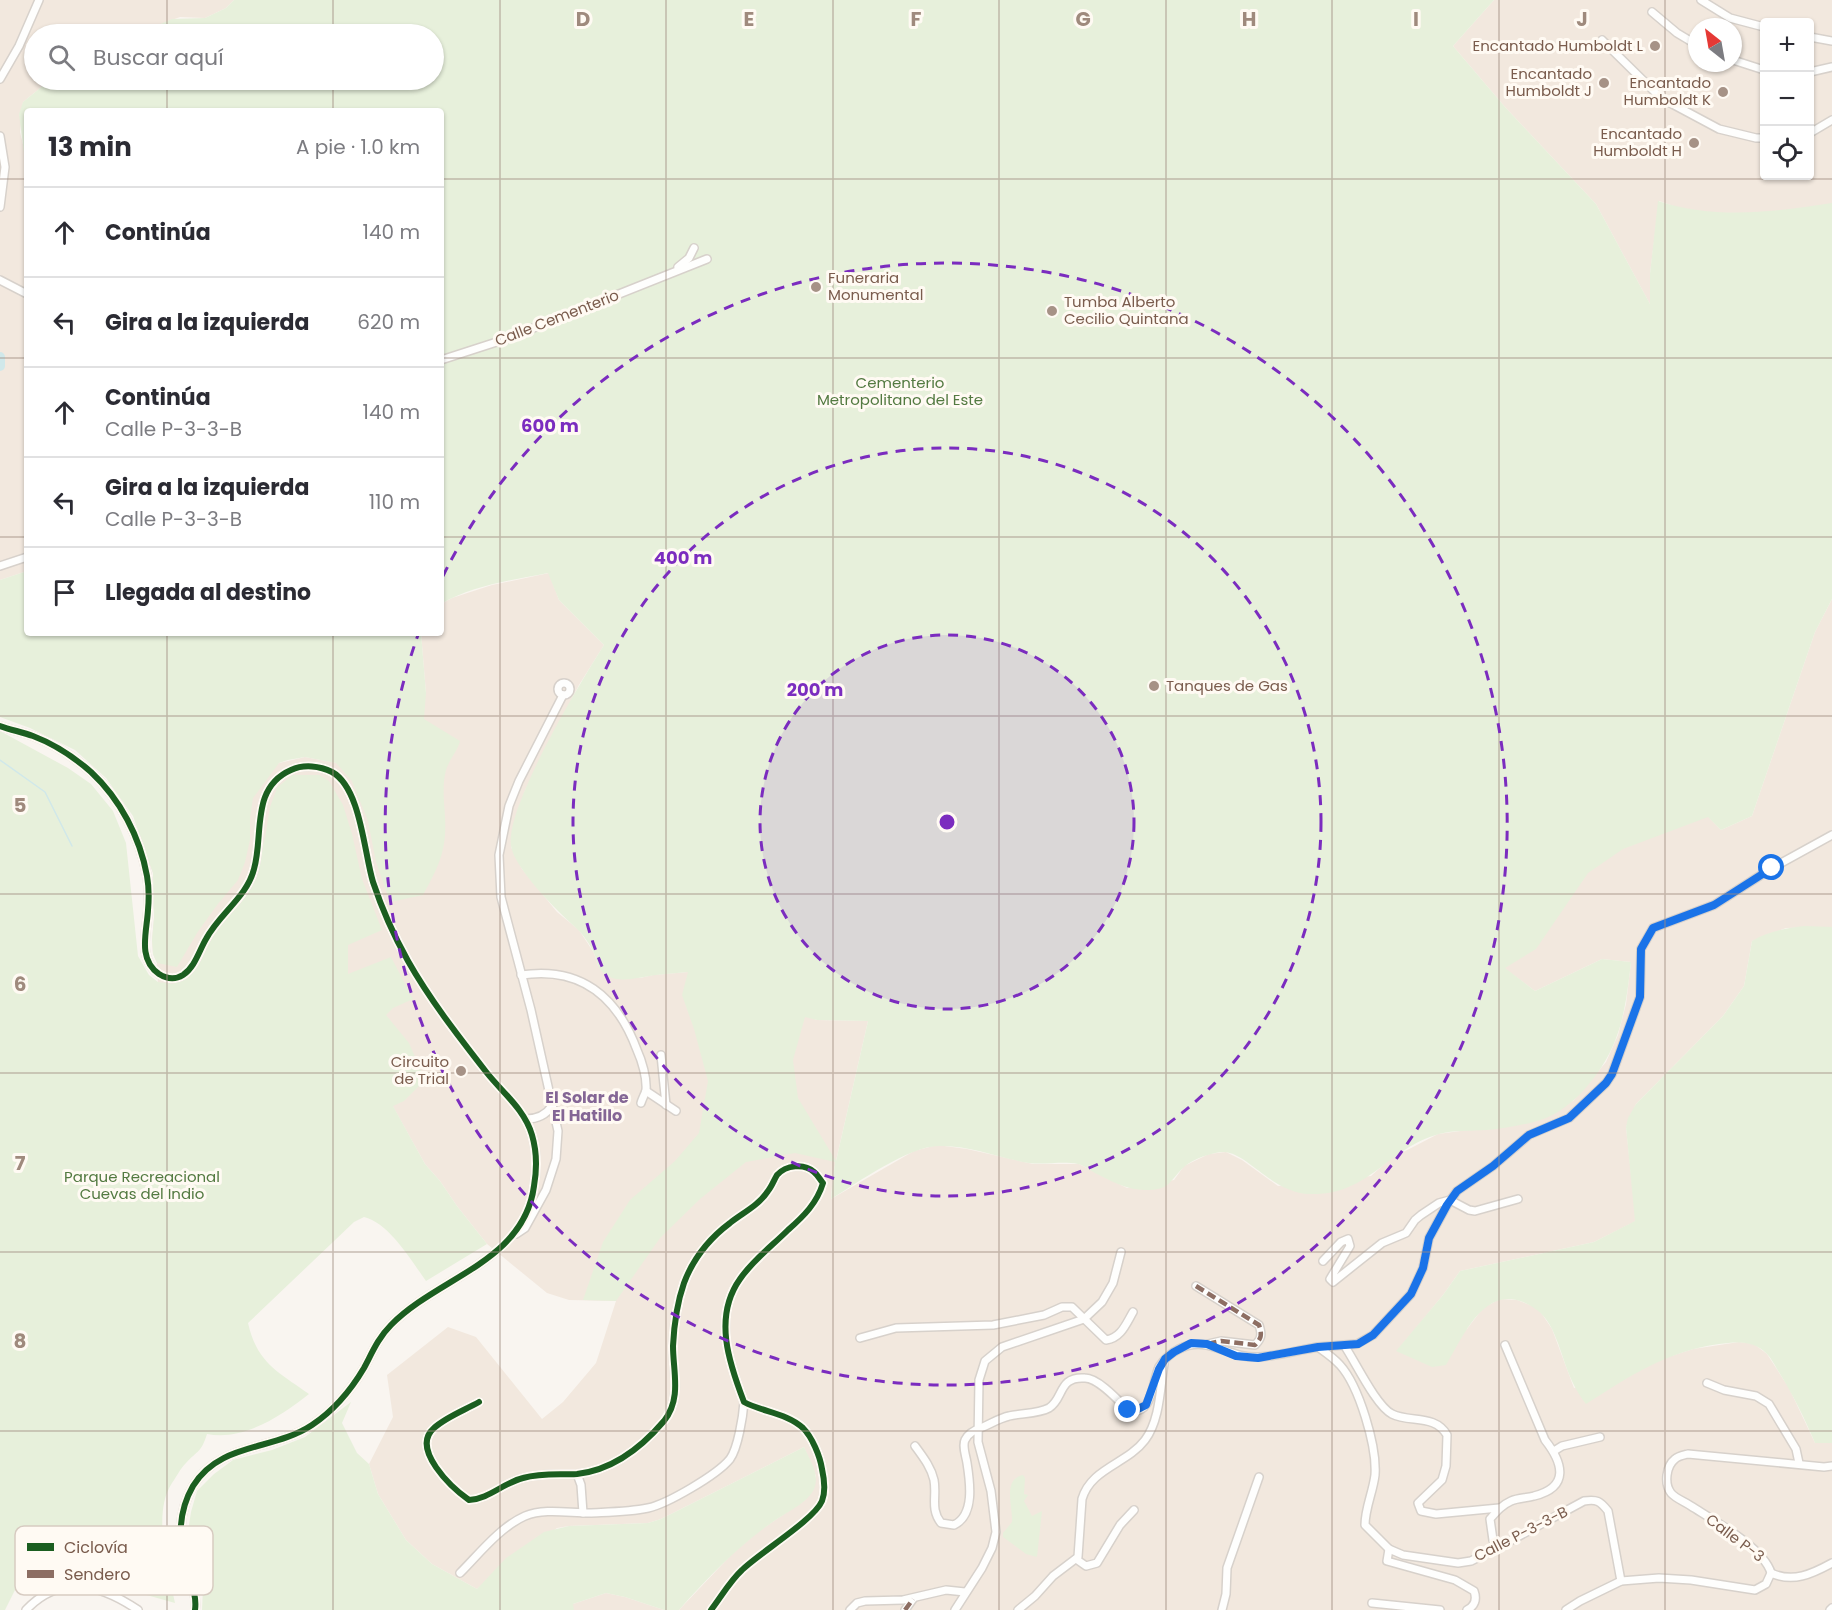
<!DOCTYPE html>
<html lang="es">
<meta charset="utf-8">
<style>
body{margin:0;font-family:Poppins,sans-serif;background:#f7f7f7;color:#2b2b33}
.controls{position:absolute;right:18px;top:18px;display:grid;overflow:hidden;border-radius:6px;box-shadow:0 2px 4px #0004}
.controls button{width:54px;height:54px;display:grid;place-items:center;padding:0;border:0;border-bottom:2px solid #e1e1e2;background:#fff;color:#2b2b33;font:30px sans-serif}
.compass{position:absolute;left:1688px;top:18px;width:54px;height:54px;border-radius:50%;background:#fff;box-shadow:0 2px 4px #0004;rotate:329deg}
.stop{position:absolute;width:18px;height:18px;margin:-14px;border:4px solid #1a73e8;border-radius:50%;background:#fff}
.stop.end{background:#1a73e8;border-color:#fff;box-shadow:0 2px 6px #0008}
.list{margin:0;padding:0;list-style:none}
h2{display:flex;justify-content:space-between;align-items:center;height:78px;margin:0;padding:0 24px;font-size:26px}
h2 small{font-size:20px;font-weight:400;color:#7c7c81}
.list li{display:grid;grid-template-columns:39px 1fr auto;gap:18px;align-items:center;box-sizing:border-box;height:90px;padding:0 24px;border-top:2px solid #e1e1e2}
.list b{display:block;font-size:22px;white-space:nowrap}
.list p{margin:0;font-size:20px;white-space:nowrap;color:#7c7c81}
.list em{font-size:20px;font-style:normal;color:#7c7c81}
.icon{flex:none;width:33px;height:33px;fill:none;stroke:currentColor;stroke-width:2;stroke-linecap:round;stroke-linejoin:round}
.map{position:relative;flex:none;width:1832px;height:1610px;overflow:hidden}
.search{position:absolute;background:#fff;box-shadow:0 2px 4px #0004;left:24px;top:24px;width:420px;height:66px;display:flex;align-items:center;gap:15px;box-sizing:border-box;padding:0 21px;border-radius:33px;color:#7c7c81;font-size:22px}
.panel{position:absolute;background:#fff;box-shadow:0 2px 4px #0004;left:24px;top:108px;width:420px;height:528px;border-radius:6px}
.map>svg:first-child{display:block}
.residential{fill:#f2e8de;fill-rule:evenodd}
.green{fill:#e7f0db;fill-rule:evenodd}
.lines{fill:none;stroke-linecap:round;stroke-linejoin:round}
.stream{stroke:#d0e8ea;stroke-width:1.5}
.river{stroke:#d0e8ea;stroke-width:10}
.minor-casing{stroke:#d7d1cb;stroke-width:10}
.minor{stroke:#fefefd;stroke-width:7}
.quiet{stroke:#8d6e63;stroke-width:4.5;stroke-dasharray:9 4.5;stroke-linecap:butt}
.cycleway-casing{stroke:#fffaf3;stroke-width:10}
.cycleway{stroke:#1b5e20;stroke-width:6}
.route{stroke:#1a73e8;stroke-width:8}
.grid{fill:none;stroke:#9f8a7d;stroke-width:1.5;stroke-opacity:0.55}
.ring{fill:none;stroke:#7b2cbf;stroke-width:3;stroke-dasharray:10 8}
.poi-dot{fill:#a69286;stroke:#fffaf3;stroke-width:2}
.labels{text-anchor:middle;stroke-width:6;stroke-linejoin:round;paint-order:stroke}
.poi-label{font-size:15px;fill:#7a5c4d;stroke:#fffaf3;text-anchor:end}
.street-label{font-size:15px;fill:#7a5c4d;stroke:#fffaf3}
.park-label{font-size:15px;fill:#537a41;stroke:#fffaf3}
.neighbourhood-label{font-size:16px;font-weight:bold;fill:#846695;stroke:#fffaf3}
.key{fill:#fffaf3;stroke:#d7cbc1;stroke-width:1.5}
.key-label{font-size:16px;fill:#7a5c4d}
.grid-label{font-size:20px;text-anchor:middle;font-weight:bold;fill:#9f8a7d;stroke:#fffaf3;stroke-width:6;stroke-linejoin:round;paint-order:stroke}
.centre{fill:#7b2cbf;stroke:#fffaf3;stroke-width:3}
.ring-label{font-size:18px;text-anchor:middle;font-weight:bold;fill:#7b2cbf;stroke:#fffaf3;stroke-width:6;stroke-linejoin:round;paint-order:stroke}
</style>
<div class="map">
<svg width="1832" height="1610" viewBox="0 0 1832 1610">
<rect width="100%" height="100%" fill="#f9f5f0"/>
<g class="residential">
<polygon points="0,0 234,0 226,8 205,18 180,17 150,28 137,34 34,34 34,80 50,80 23,102 20,132 26,157 27,176 27,571 0,580"/>
<path d="M1494 0H1832V237L1679 208 1659 201 1650 274 1651 306 1596 204 1505 107 1453 46ZM1764 22H1810V176H1764ZM1697 27H1733V63H1697Z"/>
<polygon points="549,573 559,600 604,645 579,685 526,788 517,813 511,847 522,869 557,912 579,930 594,953 598,966 640,978 653,975 688,972 817,1020 868,1021 833,1174 831,1199 914,1151 937,1145 967,1149 1033,1164 1079,1164 1127,1188 1174,1180 1184,1166 1209,1154 1226,1152 1242,1160 1278,1186 1371,1176 1390,1159 1438,1134 1468,1130 1487,1130 1573,1101 1606,1062 1618,1035 1626,1004 1631,962 1602,959 1535,991 1504,968 1489,849 1697,805 1721,830 1752,816 1815,632 1832,599 1832,927 1786,928 1752,941 1744,986 1723,1016 1636,1104 1626,1127 1636,1221 1594,1242 1460,1271 1443,1295 1397,1351 1467,1329 1483,1308 1500,1299 1517,1300 1538,1308 1552,1329 1574,1388 1637,1371 1665,1358 1693,1349 1739,1342 1754,1344 1767,1354 1789,1388 1815,1443 1832,1443 1832,1610 679,1610 733,1553 759,1531 805,1500 816,1476 804,1447 661,1519 648,1523 569,1526 557,1528 477,1589 432,1564 406,1540 378,1494 369,1464 393,1417 387,1375 448,1327 476,1337 542,1419 563,1402 596,1363 616,1301 569,1300 547,1293 487,1244 457,1206 440,1181 425,1164 386,1094 159,1008 157,963 153,954 152,940 154,918 154,882 153,873 139,838 279,763 305,757 337,763 426,693 421,633 441,633 441,604 452,598 492,585"/>
<polygon points="606,1593 625,1597 664,1610 564,1610 564,1607"/>
</g>
<g class="green">
<path d="M234 0H1494L1453 46 1505 107 1596 204 1650 304V274L1658 201C1717 220 1773 212 1832 203V599L1815 632 1752 816 1721 830 1708 817 1623 849 1588 873 1536 949 1505 968 1535 991 1602 959 1631 962C1625 1015 1620 1050 1583 1091 1568 1107 1552 1118 1530 1123 1516 1126 1501 1129 1487 1130 1471 1131 1454 1130 1439 1134 1387 1148 1369 1196 1310 1194 1272 1193 1248 1153 1224 1152 1212 1152 1193 1159 1184 1167 1168 1182 1171 1190 1145 1190 1127 1190 1111 1181 1095 1173 1090 1170 1083 1165 1078 1164 1062 1161 1045 1165 1029 1163 999 1158 969 1145 939 1146 909 1146 857 1183 831 1199L835 1162 795 1153 746 1162 700 1199 660 1238 616 1301 583 1300 603 1242 630 1200 675 1161 699 1133 708 1081 694 1029 682 995 688 972C677 973 666 974 656 975 637 977 610 988 598 966 596 962 596 957 594 953 590 944 582 933 575 927 558 912 514 868 511 846 505 807 581 681 604 645L559 600 548 573C513 580 473 585 441 604V111H27V176L19 114 23 102 50 80H434V34H137L172 19 205 18 226 8ZM805 1017 817 1020 868 1021 836 1161 798 1098 793 1060Z"/>
<path d="M27 571V633H421L426 693 424 719 460 741C457 752 449 760 446 770 442 784 444 802 445 816 447 850 439 866 423 895L390 902 376 862 368 821 352 781 336 763 305 757 288 760 279 763 253 798 250 818V840L245 862 238 880 217 905 197 933 177 967 157 963 153 954 152 940 154 918 153 873 133 816 106 778 75 750 30 728 0 717V580Z"/>
<path d="M0 731 68 768 91 784 113 811 126 843 138 956 149 975 158 982 173 984 188 976 220 924 241 903 255 877 265 838 270 807 277 788 292 775H319L329 781 343 805 352 834 362 879 382 930 348 945V974L391 957 413 999 393 1008 386 1015 409 1043 425 1080 404 1101 393 1106 425 1164 440 1181 457 1206 487 1244 426 1281C411 1260 389 1223 364 1217L354 1222 248 1323C257 1363 278 1372 309 1394 281 1416 244 1441 207 1434 201 1453 198 1450 186 1463 180 1469 177 1476 172 1483 152 1513 168 1569 175 1603L143 1594 137 1563 115 1528 95 1535 76 1560 16 1588 5 1610H0Z"/>
<path d="M1805 926 1832 927V1443H1815C1804 1417 1792 1393 1777 1369 1774 1364 1771 1358 1767 1354 1753 1340 1737 1342 1719 1344 1667 1351 1630 1376 1586 1404 1566 1378 1565 1357 1552 1329 1545 1315 1537 1308 1523 1302 1483 1286 1463 1337 1446 1365L1432 1367 1396 1351 1443 1295 1460 1271 1594 1242 1635 1221 1626 1127 1628 1118 1636 1104 1723 1016 1744 986 1752 941C1769 931 1786 928 1805 926Z"/>
<path d="M351 1402 342 1423 357 1453 369 1464 378 1494 406 1540 432 1564 477 1589 506 1558 544 1532 569 1526 648 1523 661 1519 804 1447C809 1458 819 1473 815 1486 811 1501 789 1511 777 1519 740 1544 709 1576 679 1610H664L625 1597 606 1593 573 1604 574 1610H202L203 1588 187 1538 191 1512 197 1491 214 1474 233 1460 272 1450 305 1437Z"/>
<path d="M1023 1475 1025 1478 1024 1494 1028 1495 1024 1501 1032 1516 1042 1511 1037 1557 1026 1554 1003 1537V1533L1012 1522C1013 1507 1002 1479 1023 1475Z"/>
</g>
<g class="lines">
<polyline class="stream" points="0,760 45,792 72,846"/>
<polyline class="river" points="0,357 0,366"/>
<defs>
<g id="minor">
<polyline points="1701,0 1730,18 1764,27"/>
<polyline points="1652,12 1677,33 1697,45"/>
<polyline points="1810,37 1832,41"/>
<polyline points="1602,40 1661,98 1719,129 1756,138 1764,138"/>
<polyline points="1733,60 1764,70"/>
<polyline points="1810,72 1832,67"/>
<polyline points="0,79 19,46 39,0"/>
<polyline points="1810,133 1832,120"/>
<polyline points="0,136 5,167 0,207"/>
<polyline points="678,267 689,258 694,248"/>
<polyline points="0,280 27,294"/>
<polyline points="441,360 506,339 707,259"/>
<polyline points="0,566 27,557"/>
<circle cx="564" cy="689" r="6"/>
<path d="M0 726C11 730 22 732 33 736 54 744 74 757 91 772 120 799 140 837 147 876 149 887 149 899 148 910 147 931 137 959 159 974 167 979 175 980 183 975 195 967 199 951 206 939 219 914 247 897 254 869 264 835 250 788 291 770 304 764 320 766 332 772 361 788 364 853 373 882 382 909 394 936 408 961 430 1000 459 1037 487 1073 503 1093 525 1110 532 1135 537 1152 537 1169 534 1186 524 1262 438 1277 391 1325 378 1338 372 1353 364 1368 351 1390 333 1411 312 1425 273 1451 220 1442 193 1486 178 1512 178 1541 186 1569 191 1583 197 1595 195 1610"/>
<path d="M521 975C580 966 617 996 637 1050 642 1061 647 1078 646 1090 645 1094 642 1099 641 1103"/>
<polyline points="661,1055 666,1105"/>
<polyline points="646,1091 676,1111"/>
<path d="M526 1119C537 1119 546 1115 552 1106"/>
<polyline points="516,1234 525,1228 546,1190 556,1159 558,1131 531,1010 501,897 499,855 509,806 519,781 563,695"/>
<polyline points="1323,1261 1341,1242 1348,1239 1350,1246 1330,1279 1333,1282 1382,1243 1406,1233 1415,1220 1421,1215 1439,1203 1450,1200 1469,1210 1475,1211 1518,1199"/>
<path d="M1196 1286 1259 1325C1262 1334 1262 1338 1255 1345L1221 1341 1208 1344"/>
<path d="M860 1338 896 1328 993 1325 1044 1315 1062 1307H1072L1106 1340C1121 1338 1126 1324 1133 1312"/>
<path d="M1344 1345C1355 1361 1376 1406 1392 1414 1410 1423 1435 1414 1447 1435L1446 1466 1442 1480 1418 1503 1421 1511 1436 1514 1499 1508"/>
<polyline points="1318,1347 1357,1344 1373,1335 1411,1294 1423,1268 1429,1238 1447,1205 1457,1191 1493,1166 1529,1135 1569,1118 1606,1083 1612,1074 1640,997 1641,949 1653,928 1714,905 1772,868 1832,835"/>
<polyline points="1707,1383 1724,1390 1756,1396 1769,1404 1796,1449 1799,1463"/>
<path d="M479 1402C465 1410 446 1417 434 1428 410 1449 452 1488 469 1500 489 1499 503 1483 523 1478 541 1473 558 1475 577 1474 613 1470 641 1448 664 1421 682 1398 673 1372 673 1346 674 1326 677 1303 684 1283 693 1259 710 1238 730 1223 744 1212 758 1206 768 1191 772 1186 774 1180 777 1175 786 1165 804 1163 814 1172 818 1175 820 1180 823 1183 817 1203 804 1216 788 1230 772 1246 753 1260 740 1279 713 1317 729 1363 744 1402 762 1412 787 1413 803 1428 812 1437 820 1456 822 1469 824 1478 826 1491 822 1501 814 1520 759 1553 742 1570 730 1581 721 1597 711 1610"/>
<path d="M915 1446C923 1457 931 1467 934 1480 937 1496 930 1509 941 1523L954 1525C975 1515 970 1482 967 1463 966 1456 962 1446 965 1440 968 1433 977 1429 983 1427 992 1423 1000 1418 1009 1416 1021 1413 1038 1414 1049 1408 1064 1399 1058 1376 1085 1378 1098 1378 1118 1400 1128 1410 1153 1417 1152 1382 1159 1367 1164 1359 1171 1353 1179 1349 1208 1334 1228 1359 1259 1357 1278 1356 1298 1350 1318 1347 1325 1352 1334 1358 1340 1365 1359 1386 1377 1446 1375 1475 1373 1492 1365 1508 1365 1525L1389 1549 1403 1555 1458 1563 1471 1561 1497 1548 1584 1501C1597 1499 1600 1501 1608 1511L1621 1581"/>
<polyline points="1554,1451 1562,1446 1600,1437"/>
<polyline points="577,1474 581,1485 583,1513"/>
<path d="M1497 1548 1493 1540 1490 1519C1497 1511 1502 1505 1511 1501 1518 1498 1527 1498 1534 1496 1570 1487 1563 1463 1545 1440L1505 1345"/>
<path d="M1389 1549 1387 1561 1455 1580 1474 1591C1477 1599 1475 1606 1467 1610"/>
<polyline points="1076,1559 1086,1566 1097,1563 1120,1525 1134,1510"/>
<path d="M460 1573C479 1554 500 1527 525 1516 544 1508 569 1513 589 1513 608 1512 629 1512 648 1508 667 1504 717 1475 730 1459 738 1448 743 1416 744 1402"/>
<path d="M1771 1573C1793 1583 1812 1574 1832 1563"/>
<polyline points="1372,1603 1440,1610"/>
<path d="M26 1610C61 1573 101 1585 138 1610"/>
<polyline points="850,1610 857,1603 865,1601 903,1600 946,1590 965,1592"/>
<polyline points="905,1610 913,1599"/>
<polyline points="955,1610 982,1568 992,1548 996,1532 991,1491 978,1442 979,1380 985,1361 1002,1347 1084,1319 1102,1302 1113,1283 1121,1252"/>
<path d="M1018 1610 1035 1596 1053 1576 1078 1557 1082 1499C1091 1468 1127 1464 1145 1440 1160 1420 1160 1389 1164 1364"/>
<polyline points="1222,1610 1226,1594 1227,1568 1259,1477"/>
<path d="M1566 1610 1580 1601 1621 1581 1659 1578 1691 1580 1755 1590 1766 1584 1771 1573C1764 1548 1713 1520 1691 1506 1685 1502 1675 1498 1671 1493 1664 1484 1666 1466 1675 1459 1678 1456 1684 1455 1688 1454L1824 1467 1832 1466"/>
<polyline points="1830,1610 1832,1608"/>
</g>
</defs>
<use href="#minor" class="minor-casing"/>
<use href="#minor" class="minor"/>
<g class="quiet">
<path d="M1196 1286 1259 1325C1262 1334 1262 1338 1255 1345L1221 1341 1207 1344"/>
<polyline points="905,1610 913,1599"/>
</g>
<defs>
<g id="cycleway">
<path d="M0 726C11 730 22 732 33 736 54 744 74 757 91 772 120 799 140 837 147 876 149 887 149 899 148 910 147 931 137 959 159 974 167 979 175 980 183 975 195 967 199 951 206 939 219 914 247 897 254 869 264 835 250 788 291 770 304 764 320 766 332 772 361 788 364 853 373 882 382 909 394 936 408 961 430 1000 459 1037 487 1073 503 1093 525 1110 532 1135 537 1152 537 1169 534 1186 524 1262 438 1277 391 1325 378 1338 372 1353 364 1368 351 1390 333 1411 312 1425 273 1451 220 1442 193 1486 178 1512 178 1541 186 1569 191 1583 197 1595 195 1610"/>
<path d="M479 1402C465 1410 446 1417 434 1428 410 1449 452 1488 469 1500 489 1499 503 1483 523 1478 541 1473 558 1475 577 1474 613 1470 641 1448 664 1421 682 1398 673 1372 673 1346 674 1326 677 1303 684 1283 693 1259 710 1238 730 1223 744 1212 758 1206 768 1191 772 1186 774 1180 777 1175 786 1165 804 1163 814 1172 818 1175 820 1180 823 1183 817 1203 804 1216 788 1230 772 1246 753 1260 740 1279 713 1317 729 1363 744 1402 762 1412 787 1413 803 1428 812 1437 820 1456 822 1469 824 1478 826 1491 822 1501 814 1520 759 1553 742 1570 730 1581 721 1597 711 1610"/>
</g>
</defs>
<use href="#cycleway" class="cycleway-casing"/>
<use href="#cycleway" class="cycleway"/>
</g>
<g class="lines">
<polyline class="route" points="1128,1410 1134,1411 1146,1405 1159,1369 1165,1359 1174,1352 1191,1343 1207,1344 1236,1356 1258,1358 1318,1347 1358,1344 1373,1335 1411,1294 1423,1268 1429,1238 1447,1205 1457,1191 1493,1166 1529,1135 1569,1118 1606,1083 1612,1074 1640,997 1641,949 1653,928 1714,905 1772,868"/>
</g>
<path class="grid" d="M167 0V34M333 0V34M500 0V1610M666 0V1610M833 0V1610M999 0V1610M1166 0V1610M1332 0V1610M1499 0V1610M1665 0V1610M167 80V111M333 80V111M0 179H27M441 179H1832M0 358H27M441 358H1832M0 537H27M441 537H1832M167 633V1610M333 633V1610M0 716H1832M0 894H1832M0 1073H1832M0 1252H1832M0 1431H1832"/>
<circle cx="947" cy="822" r="187" fill="#7b2cbf" fill-opacity=".12"/>
<g class="ring">
<circle cx="947" cy="822" r="187"/>
<circle cx="947" cy="822" r="374"/>
<path d="M443 576A561 561 0 1 1 418 635"/>
</g>
<g class="poi-dot">
<circle cx="1655" cy="46" r="6"/>
<circle cx="1604" cy="83" r="6"/>
<circle cx="1723" cy="92" r="6"/>
<circle cx="1694" cy="143" r="6"/>
<circle cx="816" cy="287" r="6"/>
<circle cx="1052" cy="311" r="6"/>
<circle cx="1154" cy="686" r="6"/>
<circle cx="461" cy="1071" r="6"/>
</g>
<g class="labels">
<g class="poi-label">
<text x="1643" y="51">Encantado Humboldt L</text>
<text x="1592" y="79">Encantado<tspan x="1592" dy="17">Humboldt J</tspan></text>
<text x="1711" y="88">Encantado<tspan x="1711" dy="17">Humboldt K</tspan></text>
<text x="1682" y="139">Encantado<tspan x="1682" dy="17">Humboldt H</tspan></text>
<text x="828" y="283" text-anchor="start">Funeraria<tspan x="828" dy="17">Monumental</tspan></text>
<text x="1064" y="307" text-anchor="start">Tumba Alberto<tspan x="1064" dy="17">Cecilio Quintana</tspan></text>
<text x="1166" y="691" text-anchor="start">Tanques de Gas</text>
<text x="449" y="1067">Circuito<tspan x="449" dy="17">de Trial</tspan></text>
</g>
<g class="street-label">
<text transform="translate(557 318) rotate(-21)" y="5">Calle Cementerio</text>
<text transform="translate(1521 1534) rotate(-27)" y="5">Calle P-3-3-B</text>
<text transform="translate(1735 1538) rotate(37)" y="5">Calle P-3</text>
</g>
<g class="park-label">
<text x="900" y="388">Cementerio<tspan x="900" dy="17">Metropolitano del Este</tspan></text>
<text x="142" y="1182">Parque Recreacional<tspan x="142" dy="17">Cuevas del Indio</tspan></text>
</g>
<g class="neighbourhood-label">
<text x="587" y="1103">El Solar de<tspan x="587" dy="18">El Hatillo</tspan></text>
</g>
</g>
<rect x="15" y="1526" width="198" height="69" rx="9" class="key"/>
<rect x="27" y="1543" width="27" height="8" fill="#1b5e20"/>
<rect x="27" y="1570" width="27" height="8" fill="#8d6e63"/>
<g class="key-label">
<text x="64" y="1553">Ciclovía</text>
<text x="64" y="1580">Sendero</text>
</g>
<g class="grid-label">
<text x="583" y="26">D</text>
<text x="749" y="26">E</text>
<text x="916" y="26">F</text>
<text x="1083" y="26">G</text>
<text x="1249" y="26">H</text>
<text x="1416" y="26">I</text>
<text x="1582" y="26">J</text>
<text x="20" y="812">5</text>
<text x="20" y="991">6</text>
<text x="20" y="1170">7</text>
<text x="20" y="1348">8</text>
</g>
<circle cx="947" cy="822" r="9" class="centre"/>
<g class="ring-label">
<text x="550" y="432">600 m</text>
<text x="683" y="564">400 m</text>
<text x="815" y="696">200 m</text>
</g>
</svg>
<div class="controls">
<button>+</button>
<button>−</button>
<button><svg class="icon" aria-label="locate" viewBox="0 0 24 24"><circle cx="12" cy="12" r="6"/><path d="M12 2v4M12 18v4M2 12h4M18 12h4"/></svg></button>
</div>
<svg class="compass" viewBox="-18 -18 36 36"><path d="M0-13l5 13h-10z" fill="#e53935"/><path d="M0 13l5-13h-10z" fill="#7c7c81"/></svg>
<div class="stop" style="left:1772px;top:868px"></div>
<div class="stop end" style="left:1128px;top:1410px"></div>
<div class="search"><svg class="icon" aria-label="search" viewBox="0 0 24 24"><circle cx="10" cy="10" r="6"/><path d="M15 15l6 6"/></svg>Buscar aquí</div>
<section class="panel">
<h2>13 min<small>A pie · 1.0 km</small></h2>
<ul class="list">
<li><svg class="icon" aria-label="ahead" viewBox="0 0 24 24"><path d="M12 20V5M6 11l6-6 6 6"/></svg><div><b>Continúa</b></div><em>140 m</em></li>
<li><svg class="icon" aria-label="left" viewBox="0 0 24 24"><path d="M17 20v-9H6M10 6l-5 5 5 5"/></svg><div><b>Gira a la izquierda</b></div><em>620 m</em></li>
<li><svg class="icon" aria-label="ahead" viewBox="0 0 24 24"><path d="M12 20V5M6 11l6-6 6 6"/></svg><div><b>Continúa</b><p>Calle P-3-3-B</p></div><em>140 m</em></li>
<li><svg class="icon" aria-label="left" viewBox="0 0 24 24"><path d="M17 20v-9H6M10 6l-5 5 5 5"/></svg><div><b>Gira a la izquierda</b><p>Calle P-3-3-B</p></div><em>110 m</em></li>
<li><svg class="icon" aria-label="arrive" viewBox="0 0 24 24"><path d="M6 21V4h12l-3 4 3 4H6"/></svg><div><b>Llegada al destino</b></div></li>
</ul>
</section>
</div>
